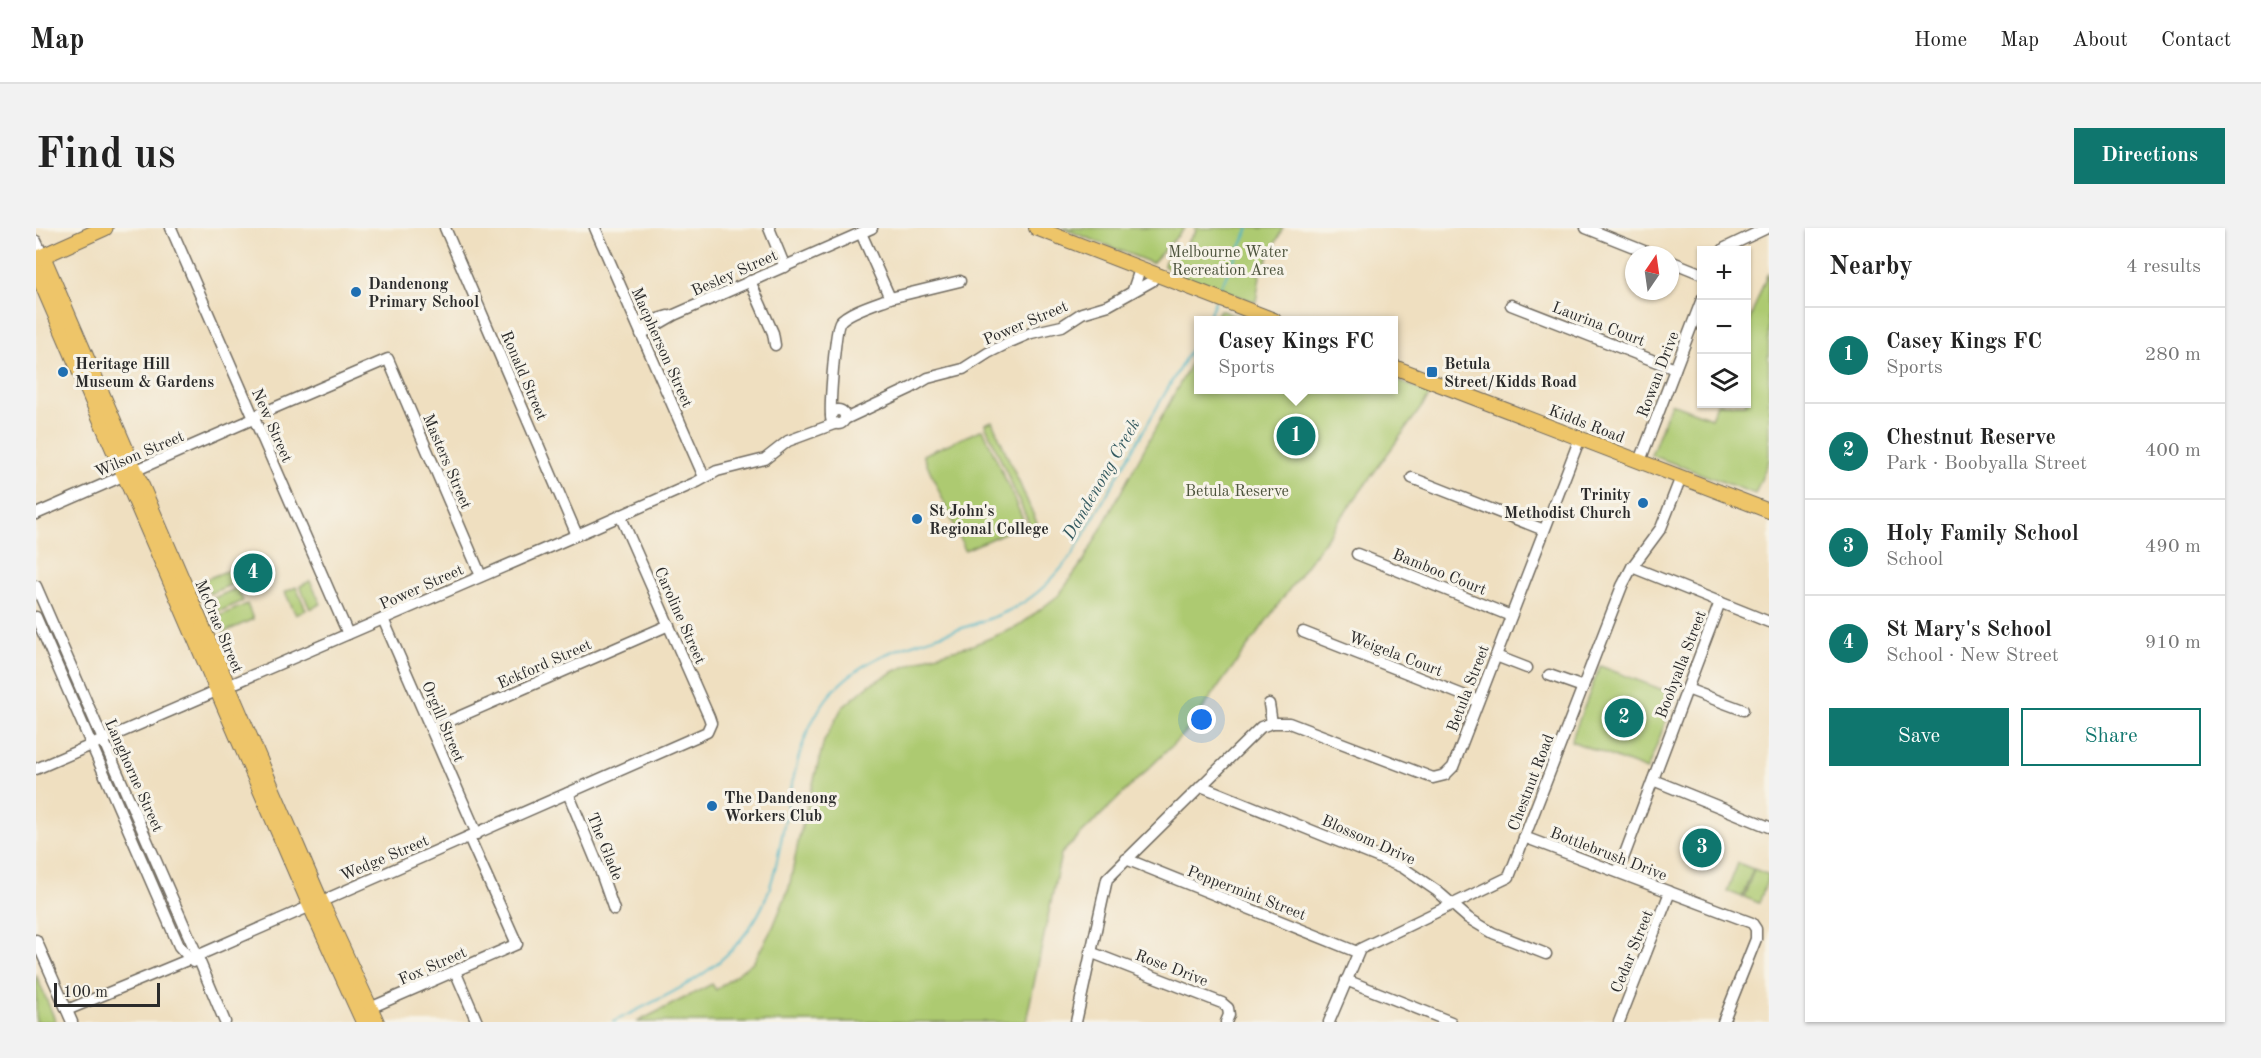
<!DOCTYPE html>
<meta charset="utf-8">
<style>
body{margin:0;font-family:"Old Standard TT",serif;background:#f2f2f2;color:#222}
.controls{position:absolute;right:18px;top:18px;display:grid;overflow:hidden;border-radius:0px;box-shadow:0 2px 4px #0004}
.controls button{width:54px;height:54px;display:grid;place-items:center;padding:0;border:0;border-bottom:2px solid #e0e0e0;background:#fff;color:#222;font:30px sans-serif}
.compass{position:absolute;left:1589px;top:18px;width:54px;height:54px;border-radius:50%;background:#fff;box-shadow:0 2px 4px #0004;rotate:13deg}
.scale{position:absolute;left:18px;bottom:15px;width:106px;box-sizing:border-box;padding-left:6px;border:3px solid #2b2b2b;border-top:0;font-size:16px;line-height:21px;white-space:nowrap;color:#2b2b2b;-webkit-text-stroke:4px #f7f3e8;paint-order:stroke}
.you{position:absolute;left:1166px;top:492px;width:21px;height:21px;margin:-15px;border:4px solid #fff;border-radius:50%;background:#1a73e8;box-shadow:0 0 0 9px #1a73e833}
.badge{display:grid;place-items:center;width:39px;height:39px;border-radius:50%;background:#0f766e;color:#fff;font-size:20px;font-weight:700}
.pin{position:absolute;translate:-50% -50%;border:3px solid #fff;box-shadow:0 2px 6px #0006}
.popup{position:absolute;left:1158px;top:88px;width:204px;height:78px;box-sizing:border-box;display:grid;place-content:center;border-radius:0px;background:#fff;filter:drop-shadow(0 2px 4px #0005);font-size:20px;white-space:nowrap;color:#767676}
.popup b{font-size:22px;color:#222}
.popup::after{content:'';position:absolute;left:50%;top:100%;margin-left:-12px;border:12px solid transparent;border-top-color:#fff}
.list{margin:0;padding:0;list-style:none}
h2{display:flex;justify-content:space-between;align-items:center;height:78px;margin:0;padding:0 24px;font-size:26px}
h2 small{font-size:20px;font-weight:400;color:#767676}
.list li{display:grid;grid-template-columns:39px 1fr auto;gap:18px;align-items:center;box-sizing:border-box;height:96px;padding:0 24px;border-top:2px solid #e0e0e0}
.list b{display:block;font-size:22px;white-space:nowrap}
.list p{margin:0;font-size:20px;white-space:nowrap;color:#767676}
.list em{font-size:20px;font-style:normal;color:#767676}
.actions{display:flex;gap:12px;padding:18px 24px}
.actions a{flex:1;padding:14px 0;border:2px solid #0f766e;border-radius:0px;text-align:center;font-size:21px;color:#0f766e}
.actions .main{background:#0f766e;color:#fff}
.icon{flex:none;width:33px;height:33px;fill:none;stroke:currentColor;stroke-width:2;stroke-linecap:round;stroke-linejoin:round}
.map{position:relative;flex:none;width:1733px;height:794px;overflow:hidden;border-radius:0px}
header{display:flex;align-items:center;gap:36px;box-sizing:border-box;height:84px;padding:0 30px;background:#fff;border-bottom:2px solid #e0e0e0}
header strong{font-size:28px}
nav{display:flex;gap:33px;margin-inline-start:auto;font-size:21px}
.intro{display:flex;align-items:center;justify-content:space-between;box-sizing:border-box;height:144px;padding:0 36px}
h1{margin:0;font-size:42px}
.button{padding:15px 27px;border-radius:0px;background:#0f766e;color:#fff;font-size:21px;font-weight:700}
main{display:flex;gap:36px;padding:0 36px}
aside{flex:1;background:#fff;border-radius:0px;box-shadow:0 2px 4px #0004}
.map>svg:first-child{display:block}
.green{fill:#adca71;stroke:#6c7a4e;stroke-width:1.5}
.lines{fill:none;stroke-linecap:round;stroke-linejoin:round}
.stream{stroke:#47b4c4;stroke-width:2}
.minor-casing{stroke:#706a5f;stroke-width:13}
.major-casing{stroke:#706a5f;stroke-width:16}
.highway-casing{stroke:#706a5f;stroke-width:17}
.minor{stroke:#fff;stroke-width:10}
.major{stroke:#eec569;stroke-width:14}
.highway{stroke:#eec569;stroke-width:15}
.poi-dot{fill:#1f6fb2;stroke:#f7f3e8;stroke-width:2}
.labels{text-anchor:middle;stroke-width:6;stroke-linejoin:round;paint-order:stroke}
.park-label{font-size:16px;fill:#4c533c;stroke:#f7f3e8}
.street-label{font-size:16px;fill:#2b2b2b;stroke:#f7f3e8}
.poi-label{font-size:16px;font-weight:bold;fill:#2b2b2b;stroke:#f7f3e8;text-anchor:start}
.water-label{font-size:18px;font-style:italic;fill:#355b61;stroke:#f7f3e8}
</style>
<header>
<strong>Map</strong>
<nav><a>Home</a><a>Map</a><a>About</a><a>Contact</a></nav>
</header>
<div class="intro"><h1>Find us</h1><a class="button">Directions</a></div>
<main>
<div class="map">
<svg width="1733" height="794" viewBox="0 0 1733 794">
<rect width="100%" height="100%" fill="#f7f3e8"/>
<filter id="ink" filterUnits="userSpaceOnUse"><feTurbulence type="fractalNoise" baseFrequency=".0167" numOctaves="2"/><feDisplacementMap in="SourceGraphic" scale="12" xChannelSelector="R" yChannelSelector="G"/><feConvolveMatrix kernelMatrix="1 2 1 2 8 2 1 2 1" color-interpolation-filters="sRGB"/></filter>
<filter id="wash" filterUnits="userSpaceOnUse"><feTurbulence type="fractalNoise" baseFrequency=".008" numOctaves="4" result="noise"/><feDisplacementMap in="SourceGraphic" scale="24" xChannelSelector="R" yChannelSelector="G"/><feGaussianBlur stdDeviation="1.35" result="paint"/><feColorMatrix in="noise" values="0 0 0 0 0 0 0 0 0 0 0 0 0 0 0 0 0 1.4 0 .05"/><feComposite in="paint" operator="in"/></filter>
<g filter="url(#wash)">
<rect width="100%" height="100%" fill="#efdfc0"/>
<g class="green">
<polygon points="1026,0 1149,0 1116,35"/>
<polygon points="1159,0 1247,0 1225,44 1222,45 1224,48 1220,74 1147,50 1128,38 1129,33 1141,19 1146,22 1160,3"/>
<polygon points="1732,44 1733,232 1719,266 1615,227 1635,175 1675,190 1681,176 1710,176 1711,99"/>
<polygon points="1184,82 1210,92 1178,92"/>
<polygon points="1162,122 1162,162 1358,162 1358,151 1395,166 1149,505 1025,626 990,794 601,794 676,756 680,762 718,733 737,699 753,660 763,610 788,513 806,480 833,457 859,443 895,428 937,417 981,399 1023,367 1048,332"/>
<polygon points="956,193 1005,304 998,307 949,196"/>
<polygon points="947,201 989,296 929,322 887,227"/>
<polygon points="193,342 198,355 174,366 168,352"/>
<polygon points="274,353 285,376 274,381 264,358"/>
<polygon points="260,359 270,382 260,387 249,364"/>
<polygon points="201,360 207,373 182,384 176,371"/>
<polygon points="211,376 217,391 187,405 181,389"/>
<polygon points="1564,438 1640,467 1611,542 1535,513"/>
<polygon points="1702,635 1717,641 1706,669 1691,663"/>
<polygon points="1718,641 1733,647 1723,675 1708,669"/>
<polygon points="0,747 20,794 0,794"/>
</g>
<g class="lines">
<g class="stream">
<polyline points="1182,65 1213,0"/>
<polyline points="1171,92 1179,73"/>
<path d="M577 794C638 763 695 743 727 677 741 647 746 604 753 571 760 536 768 500 791 470 837 412 914 412 976 381 1002 368 1019 349 1036 327L1162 108"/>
</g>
</g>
</g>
<g filter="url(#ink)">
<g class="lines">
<defs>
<g id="minor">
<polyline points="135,0 312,406"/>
<polyline points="409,0 541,307"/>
<polyline points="559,0 668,249"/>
<polyline points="733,0 749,39"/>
<polyline points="1550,0 1618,27"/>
<polyline points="0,13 7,28"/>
<polyline points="1687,22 1689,20 1731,0"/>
<polyline points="1634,33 1666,46"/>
<polyline points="714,53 737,105 739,117"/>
<polyline points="1097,62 1104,41"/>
<polyline points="854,70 924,53"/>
<polyline points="1475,77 1639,141"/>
<polyline points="602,97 632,88"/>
<polyline points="605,106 638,87 836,0"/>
<circle cx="802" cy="189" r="7"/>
<path d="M795 187C794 175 799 101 804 94 811 84 841 75 854 70L825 5"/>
<polyline points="217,189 352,131 445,348"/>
<polyline points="809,191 875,160 892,150 927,141 952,125 974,114 995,105 1026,98 1046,85 1073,77 1116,53 1118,46"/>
<polyline points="1604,233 1666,71"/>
<polyline points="1376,250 1508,302"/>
<polyline points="0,286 217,191"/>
<polyline points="1321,326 1475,388"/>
<polyline points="1596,339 1733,394"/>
<polyline points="0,358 158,720 189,794"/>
<polyline points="0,389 143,718 157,734"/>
<polyline points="347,391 441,606"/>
<polyline points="1267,404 1442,473"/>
<polyline points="1460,428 1491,440"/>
<polyline points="1513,447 1547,459"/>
<polyline points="1651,461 1707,482"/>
<polyline points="1233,476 1236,495"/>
<polyline points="395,501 633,397"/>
<polyline points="0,541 541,307 661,254 681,243 729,231 752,213 798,196"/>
<polyline points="1617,552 1733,599"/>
<polyline points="1165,558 1366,639 1401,663 1432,690 1457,705 1510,726"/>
<polyline points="532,565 564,642 578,682"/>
<polyline points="1488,609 1716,695 1720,701 1720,711 1687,794"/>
<polyline points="1090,631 1321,724"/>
<polyline points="1582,644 1684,374"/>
<polyline points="0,712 36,794"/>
<polyline points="1054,724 1186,775 1192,780 1193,787 1190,794"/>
<polyline points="419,743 441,794"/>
<polyline points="1310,752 1415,794"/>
<polyline points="31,782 154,731 671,504 675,495 673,489 584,287"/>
<polyline points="327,783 481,716 433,609"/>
<polyline points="1040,794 1071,651 1225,499 1236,495 1253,495 1397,550 1409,547 1417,539 1544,210"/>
<polyline points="1293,794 1324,721 1473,649 1586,358 1596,339 1625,300 1645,249"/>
<polyline points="1583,794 1634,664"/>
</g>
<g id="major">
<polyline points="1000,0 1238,92"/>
<polyline points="7,28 285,673 341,794"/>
<polyline points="0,43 274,678 327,794"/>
<polyline points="1358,139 1733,283"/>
</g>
<polyline id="highway" points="0,31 69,0"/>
</defs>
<use href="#minor" class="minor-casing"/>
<use href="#major" class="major-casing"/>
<use href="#highway" class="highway-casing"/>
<use href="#minor" class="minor"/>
<use href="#major" class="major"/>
<use href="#highway" class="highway"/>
</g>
</g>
<g class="poi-dot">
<circle cx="320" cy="64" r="6"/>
<circle cx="27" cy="144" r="6"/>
<rect x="1390" y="138" width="12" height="12" rx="3"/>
<circle cx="1607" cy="275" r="6"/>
<circle cx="881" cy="291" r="6"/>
<circle cx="676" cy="578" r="6"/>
</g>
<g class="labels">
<g class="park-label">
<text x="1192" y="29">Melbourne Water<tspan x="1192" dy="18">Recreation Area</tspan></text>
<text x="1201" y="268">Betula Reserve</text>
</g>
<g class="street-label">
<text transform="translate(698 44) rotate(-24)" y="6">Besley Street</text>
<text transform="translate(989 94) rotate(-23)" y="6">Power Street</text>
<text transform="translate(1563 95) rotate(21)" y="6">Laurina Court</text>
<text transform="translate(627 119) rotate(66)" y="6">Macpherson Street</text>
<text transform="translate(1621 146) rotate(-69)" y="6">Rowan Drive</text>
<text transform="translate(489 147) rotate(67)" y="6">Ronald Street</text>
<text transform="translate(1551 195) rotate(21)" y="6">Kidds Road</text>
<text transform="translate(237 197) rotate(66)" y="6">New Street</text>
<text transform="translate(103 225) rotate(-23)" y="6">Wilson Street</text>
<text transform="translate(412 233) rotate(67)" y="6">Masters Street</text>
<text transform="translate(1404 343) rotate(22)" y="6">Bamboo Court</text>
<text transform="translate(385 358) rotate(-24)" y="6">Power Street</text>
<text transform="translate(645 387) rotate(66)" y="6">Caroline Street</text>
<text transform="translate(184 398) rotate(67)" y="6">McCrae Street</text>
<text transform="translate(1360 425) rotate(21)" y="6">Weigela Court</text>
<text transform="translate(508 435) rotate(-24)" y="6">Eckford Street</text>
<text transform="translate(1644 436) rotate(-69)" y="6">Boobyalla Street</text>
<text transform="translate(1431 460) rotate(-69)" y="6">Betula Street</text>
<text transform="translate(408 493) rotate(67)" y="6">Orgill Street</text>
<text transform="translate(99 547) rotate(66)" y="6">Langhorne Street</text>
<text transform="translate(1494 554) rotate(-69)" y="6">Chestnut Road</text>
<text transform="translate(1333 611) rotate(24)" y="6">Blossom Drive</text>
<text transform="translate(570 618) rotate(68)" y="6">The Glade</text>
<text transform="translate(1573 625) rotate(21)" y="6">Bottlebrush Drive</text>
<text transform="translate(348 629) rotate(-23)" y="6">Wedge Street</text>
<text transform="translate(1211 664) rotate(21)" y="6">Peppermint Street</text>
<text transform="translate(1595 723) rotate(-68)" y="6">Cedar Street</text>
<text transform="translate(396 737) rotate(-24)" y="6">Fox Street</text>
<text transform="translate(1136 739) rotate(21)" y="6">Rose Drive</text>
</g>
<g class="poi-label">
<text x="332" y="61">Dandenong<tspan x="332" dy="18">Primary School</tspan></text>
<text x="39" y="141">Heritage Hill<tspan x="39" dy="18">Museum &amp; Gardens</tspan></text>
<text x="1408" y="141">Betula<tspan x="1408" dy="18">Street/Kidds Road</tspan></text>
<text x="1595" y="272" text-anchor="end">Trinity<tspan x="1595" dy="18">Methodist Church</tspan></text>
<text x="893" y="288">St John's<tspan x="893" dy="18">Regional College</tspan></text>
<text x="688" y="575">The Dandenong<tspan x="688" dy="18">Workers Club</tspan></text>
</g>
<g class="water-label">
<text transform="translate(1065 251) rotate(-60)" y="6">Dandenong Creek</text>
</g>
</g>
</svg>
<div class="controls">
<button>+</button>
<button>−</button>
<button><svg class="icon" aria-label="layers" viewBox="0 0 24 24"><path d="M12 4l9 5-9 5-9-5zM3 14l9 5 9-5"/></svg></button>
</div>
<svg class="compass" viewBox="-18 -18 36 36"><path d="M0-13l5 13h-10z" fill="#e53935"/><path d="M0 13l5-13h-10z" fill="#767676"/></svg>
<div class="scale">100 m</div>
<div class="you"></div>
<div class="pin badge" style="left:1260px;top:208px">1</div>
<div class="popup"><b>Casey Kings FC</b>Sports</div>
<div class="pin badge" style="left:1588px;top:490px">2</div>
<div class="pin badge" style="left:1666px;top:620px">3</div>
<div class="pin badge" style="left:217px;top:345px">4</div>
</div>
<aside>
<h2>Nearby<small>4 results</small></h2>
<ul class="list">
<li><span class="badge">1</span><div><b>Casey Kings FC</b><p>Sports</p></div><em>280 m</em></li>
<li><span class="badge">2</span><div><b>Chestnut Reserve</b><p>Park · Boobyalla Street</p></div><em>400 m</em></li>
<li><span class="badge">3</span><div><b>Holy Family School</b><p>School</p></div><em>490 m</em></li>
<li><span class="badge">4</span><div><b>St Mary's School</b><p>School · New Street</p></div><em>910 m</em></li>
</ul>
<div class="actions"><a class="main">Save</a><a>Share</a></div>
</aside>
</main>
